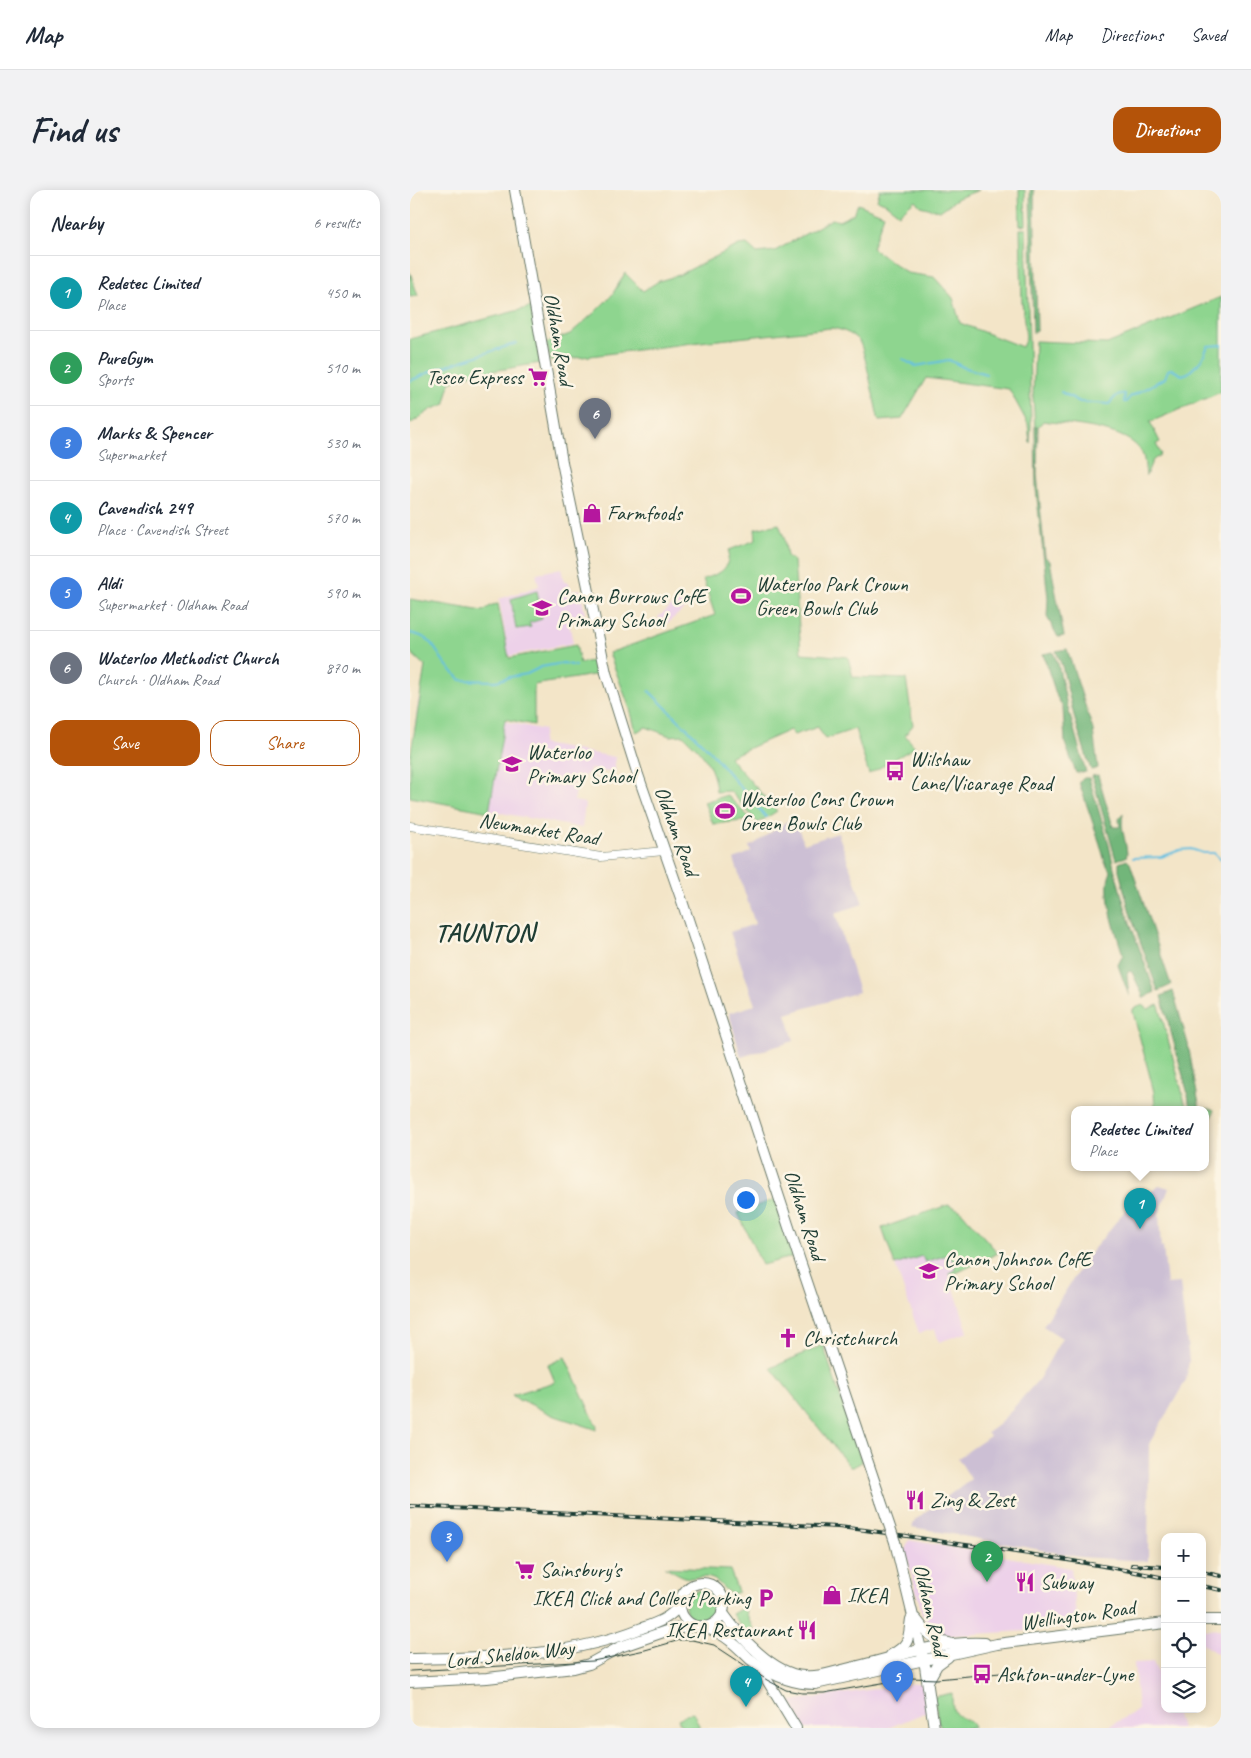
<!DOCTYPE html>
<meta charset="utf-8">
<style>
body{margin:0;font-family:Caveat,sans-serif;background:#f2f2f3;color:#1f2937}
.controls{position:absolute;right:15px;bottom:15px;display:grid;overflow:hidden;border-radius:10px;box-shadow:0 2px 12px #0003}
.controls button{width:45px;height:45px;display:grid;place-items:center;padding:0;border:0;border-bottom:1px solid #e0e1e3;background:#fff;color:#1f2937;font:25px sans-serif}
.you{position:absolute;left:335px;top:1009px;width:18px;height:18px;margin:-12px;border:4px solid #fff;border-radius:50%;background:#1a73e8;box-shadow:0 0 0 8px #1a73e833}
.badge{display:grid;place-items:center;width:32px;height:32px;border-radius:50%;background:#b45309;color:#fff;font-size:16px;font-weight:700}
.pin{position:absolute;translate:-50% -41px;filter:drop-shadow(0 1px 2px #0008)}
.pin::after{content:'';position:absolute;top:26px;width:18px;height:15px;background:inherit;clip-path:polygon(0 0,100% 0,50% 100%)}
.popup{position:absolute;left:661px;top:916px;width:138px;height:65px;box-sizing:border-box;display:grid;place-content:center;border-radius:10px;background:#fff;filter:drop-shadow(0 1px 4px #0005);font-size:16px;white-space:nowrap;color:#747a83}
.popup b{font-size:19px;color:#1f2937}
.popup::after{content:'';position:absolute;left:50%;top:100%;margin-left:-10px;border:10px solid transparent;border-top-color:#fff}
.list{margin:0;padding:0;list-style:none}
h2{display:flex;justify-content:space-between;align-items:center;height:65px;margin:0;padding:0 20px;font-size:21px}
h2 small{font-size:16px;font-weight:400;color:#747a83}
.list li{display:grid;grid-template-columns:32px 1fr auto;gap:15px;align-items:center;box-sizing:border-box;height:75px;padding:0 20px;border-top:1px solid #e0e1e3}
.list b{display:block;font-size:19px;white-space:nowrap}
.list p{margin:0;font-size:16px;white-space:nowrap;color:#747a83}
.list em{font-size:16px;font-style:normal;color:#747a83}
.actions{display:flex;gap:10px;padding:15px 20px}
.actions a{flex:1;padding:11px 0;border:1px solid #b45309;border-radius:15px;text-align:center;font-size:18px;color:#b45309}
.actions .main{background:#b45309;color:#fff}
.icon{flex:none;width:28px;height:28px;fill:none;stroke:currentColor;stroke-width:2;stroke-linecap:round;stroke-linejoin:round}
.map{position:relative;flex:none;width:811px;height:1538px;overflow:hidden;border-radius:15px}
header{display:flex;align-items:center;gap:30px;box-sizing:border-box;height:70px;padding:0 25px;background:#fff;border-bottom:1px solid #e0e1e3}
header strong{font-size:24px}
nav{display:flex;gap:28px;margin-inline-start:auto;font-size:18px}
.intro{display:flex;align-items:center;justify-content:space-between;box-sizing:border-box;height:120px;padding:0 30px}
h1{margin:0;font-size:35px}
.button{padding:12px 22px;border-radius:15px;background:#b45309;color:#fff;font-size:18px;font-weight:700}
main{display:flex;gap:30px;padding:0 30px}
aside{flex:1;background:#fff;border-radius:15px;box-shadow:0 2px 12px #0003}
.map>svg:first-child{display:block}
.built{fill:#edd1e9}
.industrial{fill:#ccbfd4}
.green{fill:#8ed58f;stroke:#568962}
.forest{fill:#72b67a;stroke:#487a57}
.lines{fill:none;stroke-linecap:round;stroke-linejoin:round}
.stream{stroke:#64c0e1;stroke-width:2}
.tertiary-casing{stroke:#697868;stroke-width:9}
.trunk-casing{stroke:#697868;stroke-width:12}
.tertiary{stroke:#fff;stroke-width:8}
.trunk{stroke:#fff;stroke-width:10}
.tram{stroke:#1f3d34;stroke-width:1}
.rail-casing{stroke:#1f3d34;stroke-width:4}
.rail{stroke:#fcf5e5;stroke-width:2;stroke-dasharray:5.5;stroke-linecap:butt}
.trunk-bridge-casing{stroke:#697868;stroke-width:12;stroke-linecap:butt}
.trunk-bridge{stroke:#fff;stroke-width:10}
.labels{text-anchor:middle;stroke-width:5;stroke-linejoin:round;paint-order:stroke}
.street-label{font-size:21px;fill:#1f3d34;stroke:#fcf5e5}
.poi-label{font-size:21px;fill:#1f3d34;stroke:#fcf5e5;text-anchor:start}
.district-label{font-size:26px;font-weight:bold;letter-spacing:1px;fill:#1f3d34;stroke:#fcf5e5}
</style>
<header>
<strong>Map</strong>
<nav><a>Map</a><a>Directions</a><a>Saved</a></nav>
</header>
<div class="intro"><h1>Find us</h1><a class="button">Directions</a></div>
<main>
<aside>
<h2>Nearby<small>6 results</small></h2>
<ul class="list">
<li><span class="badge" style="background:#0f9aa8">1</span><div><b>Redetec Limited</b><p>Place</p></div><em>450 m</em></li>
<li><span class="badge" style="background:#2e9e5b">2</span><div><b>PureGym</b><p>Sports</p></div><em>510 m</em></li>
<li><span class="badge" style="background:#3f7fe0">3</span><div><b>Marks &amp; Spencer</b><p>Supermarket</p></div><em>530 m</em></li>
<li><span class="badge" style="background:#0f9aa8">4</span><div><b>Cavendish 249</b><p>Place · Cavendish Street</p></div><em>570 m</em></li>
<li><span class="badge" style="background:#3f7fe0">5</span><div><b>Aldi</b><p>Supermarket · Oldham Road</p></div><em>590 m</em></li>
<li><span class="badge" style="background:#6b7280">6</span><div><b>Waterloo Methodist Church</b><p>Church · Oldham Road</p></div><em>870 m</em></li>
</ul>
<div class="actions"><a class="main">Save</a><a>Share</a></div>
</aside>
<div class="map">
<svg width="811" height="1538" viewBox="0 0 811 1538">
<rect width="100%" height="100%" fill="#fcf5e5"/>
<filter id="ink" filterUnits="userSpaceOnUse"><feTurbulence type="fractalNoise" baseFrequency=".02" numOctaves="2"/><feDisplacementMap in="SourceGraphic" scale="10" xChannelSelector="R" yChannelSelector="G"/><feConvolveMatrix kernelMatrix="1 2 1 2 8 2 1 2 1" color-interpolation-filters="sRGB"/></filter>
<filter id="wash" filterUnits="userSpaceOnUse"><feTurbulence type="fractalNoise" baseFrequency=".0096" numOctaves="4" result="noise"/><feDisplacementMap in="SourceGraphic" scale="20" xChannelSelector="R" yChannelSelector="G"/><feGaussianBlur stdDeviation="1.12" result="paint"/><feColorMatrix in="noise" values="0 0 0 0 0 0 0 0 0 0 0 0 0 0 0 0 0 1.4 0 .05"/><feComposite in="paint" operator="in"/></filter>
<g filter="url(#wash)">
<rect width="100%" height="100%" fill="#f3e5c8"/>
<g class="built">
<polygon points="151,378 154,391 159,393 161,401 170,399 175,424 158,427 163,453 99,466 89,409 129,396 126,384"/>
<polygon points="271,408 278,416 255,435 248,427"/>
<polygon points="9,507 93,531 134,540 132,554 205,567 205,583 180,579 179,582 173,587 165,585 162,600 166,600 164,611 175,613 172,638 0,606 0,569"/>
<polygon points="538,1015 550,1020 588,1063 540,1086 558,1142 529,1152 525,1139 509,1143 472,1038"/>
<polygon points="499,1350 661,1378 667,1435 649,1438 648,1432 630,1433 623,1439 615,1441 533,1446 524,1442 519,1437 512,1423 495,1360"/>
<polygon points="811,1439 811,1466 792,1454 792,1440"/>
<polygon points="743,1472 755,1499 755,1519 764,1519 772,1538 696,1538 728,1520 724,1473"/>
<polygon points="507,1493 512,1493 519,1521 478,1538 389,1538 375,1512"/>
</g>
<g class="industrial">
<polygon points="384,626 394,654 428,643 453,714 425,723 449,802 376,824 384,851 331,867 319,823 345,815 320,742 345,734 324,669 341,662 339,656 343,655"/>
<polygon points="749,995 759,998 749,1024 751,1057 753,1057 757,1094 770,1093 779,1170 776,1190 739,1254 738,1371 671,1367 502,1337 505,1330 561,1289 548,1268 580,1246 577,1243 589,1234 629,1189 652,1148 633,1136 678,1066 718,1017 728,1008 732,1009"/>
</g>
<g class="green">
<polygon points="470,0 569,0 548,8 530,21 510,16 505,10 489,24 475,13 467,10"/>
<polygon points="609,0 615,0 616,35 610,36"/>
<path d="M448 14 474 25 462 58 497 83 524 87 543 108 550 133 612 157 616 148 612 112 610 39H616L621 235 620 253 618 234 599 199 516 188 492 229 469 231C465 216 455 160 449 151 442 143 430 139 421 138L290 152 141 171 136 153 160 144 184 123 202 105 215 83 233 101 249 91 269 85 329 55 337 54 347 63 365 61 422 29 429 31 443 24Z"/>
<polygon points="0,82 8,106 0,107"/>
<path d="M811 107V202L740 232 750 252 746 254 751 264 742 271 736 286C735 279 735 269 732 263 719 237 659 235 633 231L628 237H625L623 207 625 151 697 154Z"/>
<polygon points="121,117 130,173 59,185 40,193 36,209 36,214 22,219 0,234 0,149"/>
<path d="M369 334 374 347 377 366 384 371 391 463 438 467 443 487 496 489 503 535 495 545 505 557 459 584 445 539 415 549 408 537 384 545 380 540 319 567 367 621 348 633 320 601 306 602C304 575 292 563 273 545L260 546 236 537 226 542 220 519 199 463 305 425 293 389C312 382 318 382 319 360L346 350 345 339Z"/>
<polygon points="127,401 132,429 119,433 121,437 106,439 101,409"/>
<polygon points="0,409 73,421 82,415 88,414 99,468 166,455 170,473 187,470 189,484 124,495 124,535 95,529 79,622 0,607 0,569 15,476 0,462"/>
<polygon points="317,605 342,630 303,634 294,612"/>
<polygon points="733,815 738,819 748,815 749,816 777,920 745,920 744,902 723,822 723,819"/>
<polygon points="790,917 804,920 795,946 795,920 790,920"/>
<polygon points="365,1009 382,1067 352,1075 328,1023"/>
<polygon points="538,1015 550,1020 588,1063 540,1086 539,1083 546,1080 540,1064 515,1072 512,1066 485,1075 472,1038"/>
<polygon points="413,1155 452,1272 443,1277 440,1277 361,1178"/>
<polygon points="155,1167 187,1237 186,1240 182,1238 142,1225 112,1210 110,1211 102,1205 145,1192 138,1175"/>
<path d="M255 1377 320 1380 328 1402 322 1404C313 1401 311 1391 300 1388 293 1386 287 1388 280 1388 273 1388 262 1380 255 1377Z"/>
<circle cx="291" cy="1416" r="16"/>
<polygon points="334,1417 343,1439 341,1448 328,1433 322,1424"/>
<path d="M542 1503C542 1509 542 1519 545 1523 551 1530 561 1528 564 1538H531L528 1530 524 1507Z"/>
<polygon points="283,1522 290,1538 272,1538 268,1529"/>
</g>
<g class="forest">
<polygon points="620,0 624,0 627,140 623,143"/>
<polygon points="625,237 628,237 627,284 635,367 640,371 654,446 648,447 637,427 638,408 626,299"/>
<polygon points="657,459 683,540 688,578 681,580 665,530 652,476 646,461"/>
<polygon points="643,462 648,474 656,511 676,582 666,583 655,553 653,517 647,507 633,464"/>
<path d="M688 585 703 637H710L709 629 713 624C710 638 716 650 717 664L716 667 706 670 682 586Z"/>
<path d="M674 588H679L699 655 704 678 717 724 745 802 734 808 722 782 719 781 717 784 719 806 708 775 713 765C707 745 691 700 701 682L695 672 690 654 669 592Z"/>
<polygon points="717,670 720,673 761,795 748,801 721,726 709,681 709,673"/>
<polygon points="763,801 778,854 790,920 780,920 778,904 751,806"/>
</g>
<g class="lines">
<g class="stream">
<polyline points="493,169 499,173 506,176 539,170 553,177 576,184"/>
<polyline points="0,191 24,180 107,153"/>
<path d="M651 202 670 212 699 214C704 209 707 202 715 204L714 212H716L720 207 755 188 758 180 761 179 772 185 778 183 791 171 798 156 811 155"/>
<path d="M0 443C22 447 23 457 34 472 39 479 45 484 51 490L86 491 100 487 117 484 131 477 153 473 166 476"/>
<polyline points="239,501 298,559 356,627"/>
<polyline points="723,668 751,667 770,660 781,659 793,663 804,663 811,670"/>
</g>
</g>
</g>
<g filter="url(#ink)">
<g class="lines">
<defs>
<polyline id="tertiary" points="0,636 191,667 254,661"/>
<g id="trunk">
<polyline points="105,0 152,272 196,483 228,585 271,708 390,1071 471,1311"/>
<polyline points="485,1352 515,1476 524,1538"/>
<circle cx="292" cy="1415" r="22"/>
<path d="M312 1422C329 1446 363 1484 394 1486 408 1488 423 1482 436 1479 482 1469 527 1450 575 1453"/>
<path d="M506 1429C515 1441 523 1451 539 1453"/>
<polyline points="792,1430 811,1430"/>
<path d="M292 1436C298 1439 304 1440 310 1444 322 1450 330 1460 340 1469 359 1484 380 1494 405 1494L587 1454 755 1433"/>
<path d="M481 1465C501 1454 498 1448 501 1429"/>
<path d="M0 1469C79 1467 158 1468 232 1438 247 1433 261 1428 270 1414"/>
<polyline points="353,1478 357,1490 386,1538"/>
<polyline points="518,1491 527,1475 538,1467"/>
<polyline points="0,1492 77,1488 164,1478 179,1474 210,1457 262,1439 287,1436"/>
</g>
</defs>
<use href="#tertiary" class="tertiary-casing"/>
<use href="#trunk" class="trunk-casing"/>
<use href="#tertiary" class="tertiary"/>
<use href="#trunk" class="trunk"/>
<polyline class="tram" points="0,1481 183,1471 235,1460 270,1450 282,1450 304,1455 357,1490 376,1500 392,1503 414,1503 501,1488 527,1489 601,1482"/>
<defs>
<g id="rail">
<path d="M0 1316 428 1337C471 1341 513 1349 556 1355 622 1364 689 1374 755 1388"/>
<polyline points="722,1375 755,1377"/>
<polyline points="792,1382 811,1386"/>
<polyline points="792,1396 811,1400"/>
</g>
</defs>
<use href="#rail" class="rail-casing"/>
<use href="#rail" class="rail"/>
<defs>
<polyline id="trunk-bridge" points="471,1311 485,1352"/>
</defs>
<use href="#trunk-bridge" class="trunk-bridge-casing"/>
<use href="#trunk-bridge" class="trunk-bridge"/>
</g>
</g>
<defs>
<symbol id="supermarket-bare" viewBox="-9 -9 18 18"><path d="M-6-5.5h2.5l.6 2H6L4.5 2H-2.5L-4.4-4H-6ZM-1.5 3.2a1.3 1.3 0 1 0 .1 0ZM3 3.2a1.3 1.3 0 1 0 .1 0Z" fill="#b5179e" stroke="#fcf5e5" stroke-width="2.5" paint-order="stroke"/></symbol>
<symbol id="shop-bare" viewBox="-9 -9 18 18"><path d="M-5-2.5h2.3a2.7 3.5 0 0 1 5.4 0H5L5.5 6h-11ZM-1.5-2.5h3a1.5 2.3 0 0 0-3 0Z" fill="#b5179e" stroke="#fcf5e5" stroke-width="2.5" paint-order="stroke"/></symbol>
<symbol id="stadium-bare" viewBox="-9 -9 18 18"><path d="M0-5a6.5 5 0 1 0 0 10a6.5 5 0 1 0 0-10ZM-3.5-1.8h7v3.6h-7Z" fill="#b5179e" stroke="#fcf5e5" stroke-width="2.5" paint-order="stroke"/></symbol>
<symbol id="school-bare" viewBox="-9 -9 18 18"><path d="M0-5L7-2L0 1L-7-2ZM-4 1L0 2.5L4 1V4Q0 6-4 4Z" fill="#b5179e" stroke="#fcf5e5" stroke-width="2.5" paint-order="stroke"/></symbol>
<symbol id="bus-bare" viewBox="-9 -9 18 18"><path d="M-5-6H5V4H4V6H2V4H-2V6H-4V4H-5ZM-3.5-4V0h7V-4ZM-3.5 1.2v1.5H-2V1.2ZM2 1.2v1.5H3.5V1.2Z" fill="#b5179e" stroke="#fcf5e5" stroke-width="2.5" paint-order="stroke"/></symbol>
<symbol id="church-bare" viewBox="-9 -9 18 18"><path d="M-1.2-6h2.4v3.5h3.3v2.4h-3.3V6h-2.4V-.1h-3.3v-2.4h3.3Z" fill="#b5179e" stroke="#fcf5e5" stroke-width="2.5" paint-order="stroke"/></symbol>
<symbol id="restaurant-bare" viewBox="-9 -9 18 18"><path d="M-5-6h1v4h1v-4h1v4h1v-4h1v5L-1.5 .5V6h-2V.5L-5-1ZM5-6V6H3V1.5H1.5Q1.5-4 5-6Z" fill="#b5179e" stroke="#fcf5e5" stroke-width="2.5" paint-order="stroke"/></symbol>
<symbol id="parking-bare" viewBox="-9 -9 18 18"><path d="M-3.5-5.5H1a3.5 3.5 0 0 1 0 7H-1V5.5H-3.5ZM-1-3.4V-.6H.8a1.4 1.4 0 0 0 0-2.8Z" fill="#b5179e" stroke="#fcf5e5" stroke-width="2.5" paint-order="stroke"/></symbol>
</defs>
<g fill-rule="evenodd">
<use href="#supermarket-bare" x="114" y="173" width="28" height="28"/>
<use href="#shop-bare" x="168" y="309" width="28" height="28"/>
<use href="#stadium-bare" x="317" y="392" width="28" height="28"/>
<use href="#school-bare" x="118" y="404" width="28" height="28"/>
<use href="#school-bare" x="88" y="560" width="28" height="28"/>
<use href="#bus-bare" x="471" y="567" width="28" height="28"/>
<use href="#stadium-bare" x="301" y="607" width="28" height="28"/>
<use href="#school-bare" x="505" y="1067" width="28" height="28"/>
<use href="#church-bare" x="364" y="1134" width="28" height="28"/>
<use href="#restaurant-bare" x="491" y="1296" width="28" height="28"/>
<use href="#supermarket-bare" x="101" y="1366" width="28" height="28"/>
<use href="#restaurant-bare" x="601" y="1378" width="28" height="28"/>
<use href="#shop-bare" x="408" y="1391" width="28" height="28"/>
<use href="#parking-bare" x="342" y="1394" width="28" height="28"/>
<use href="#restaurant-bare" x="383" y="1426" width="28" height="28"/>
<use href="#bus-bare" x="558" y="1470" width="28" height="28"/>
</g>
<g class="labels">
<g class="street-label">
<text transform="translate(149 149) rotate(80)" y="7">Oldham Road</text>
<text transform="translate(129 639) rotate(9)" y="7">Newmarket Road</text>
<text transform="translate(267 641) rotate(70)" y="7">Oldham Road</text>
<text transform="translate(395 1025) rotate(72)" y="7">Oldham Road</text>
<text transform="translate(521 1420) rotate(77)" y="7">Oldham Road</text>
<text transform="translate(668 1425) rotate(-8)" y="7">Wellington Road</text>
<text transform="translate(100 1464) rotate(-6)" y="7">Lord Sheldon Way</text>
</g>
<g class="poi-label">
<text x="113" y="194" text-anchor="end">Tesco Express</text>
<text x="197" y="330">Farmfoods</text>
<text x="346" y="401">Waterloo Park Crown<tspan x="346" dy="24">Green Bowls Club</tspan></text>
<text x="147" y="413">Canon Burrows CofE<tspan x="147" dy="24">Primary School</tspan></text>
<text x="117" y="569">Waterloo<tspan x="117" dy="24">Primary School</tspan></text>
<text x="500" y="576">Wilshaw<tspan x="500" dy="24">Lane/Vicarage Road</tspan></text>
<text x="330" y="616">Waterloo Cons Crown<tspan x="330" dy="24">Green Bowls Club</tspan></text>
<text x="534" y="1076">Canon Johnson CofE<tspan x="534" dy="24">Primary School</tspan></text>
<text x="393" y="1155">Christchurch</text>
<text x="520" y="1317">Zing &amp; Zest</text>
<text x="130" y="1387">Sainsbury's</text>
<text x="630" y="1399">Subway</text>
<text x="437" y="1412">IKEA</text>
<text x="341" y="1415" text-anchor="end">IKEA Click and Collect Parking</text>
<text x="382" y="1447" text-anchor="end">IKEA Restaurant</text>
<text x="587" y="1491">Ashton-under-Lyne</text>
</g>
<g class="district-label">
<text x="75" y="751">TAUNTON</text>
</g>
</g>
</svg>
<div class="controls">
<button>+</button>
<button>−</button>
<button><svg class="icon" aria-label="locate" viewBox="0 0 24 24"><circle cx="12" cy="12" r="6"/><path d="M12 2v4M12 18v4M2 12h4M18 12h4"/></svg></button>
<button><svg class="icon" aria-label="layers" viewBox="0 0 24 24"><path d="M12 4l9 5-9 5-9-5zM3 14l9 5 9-5"/></svg></button>
</div>
<div class="you"></div>
<div class="pin badge" style="left:730px;top:1039px;background:#0f9aa8">1</div>
<div class="popup"><b>Redetec Limited</b>Place</div>
<div class="pin badge" style="left:577px;top:1392px;background:#2e9e5b">2</div>
<div class="pin badge" style="left:37px;top:1372px;background:#3f7fe0">3</div>
<div class="pin badge" style="left:336px;top:1517px;background:#0f9aa8">4</div>
<div class="pin badge" style="left:487px;top:1512px;background:#3f7fe0">5</div>
<div class="pin badge" style="left:185px;top:249px;background:#6b7280">6</div>
</div>
</main>
